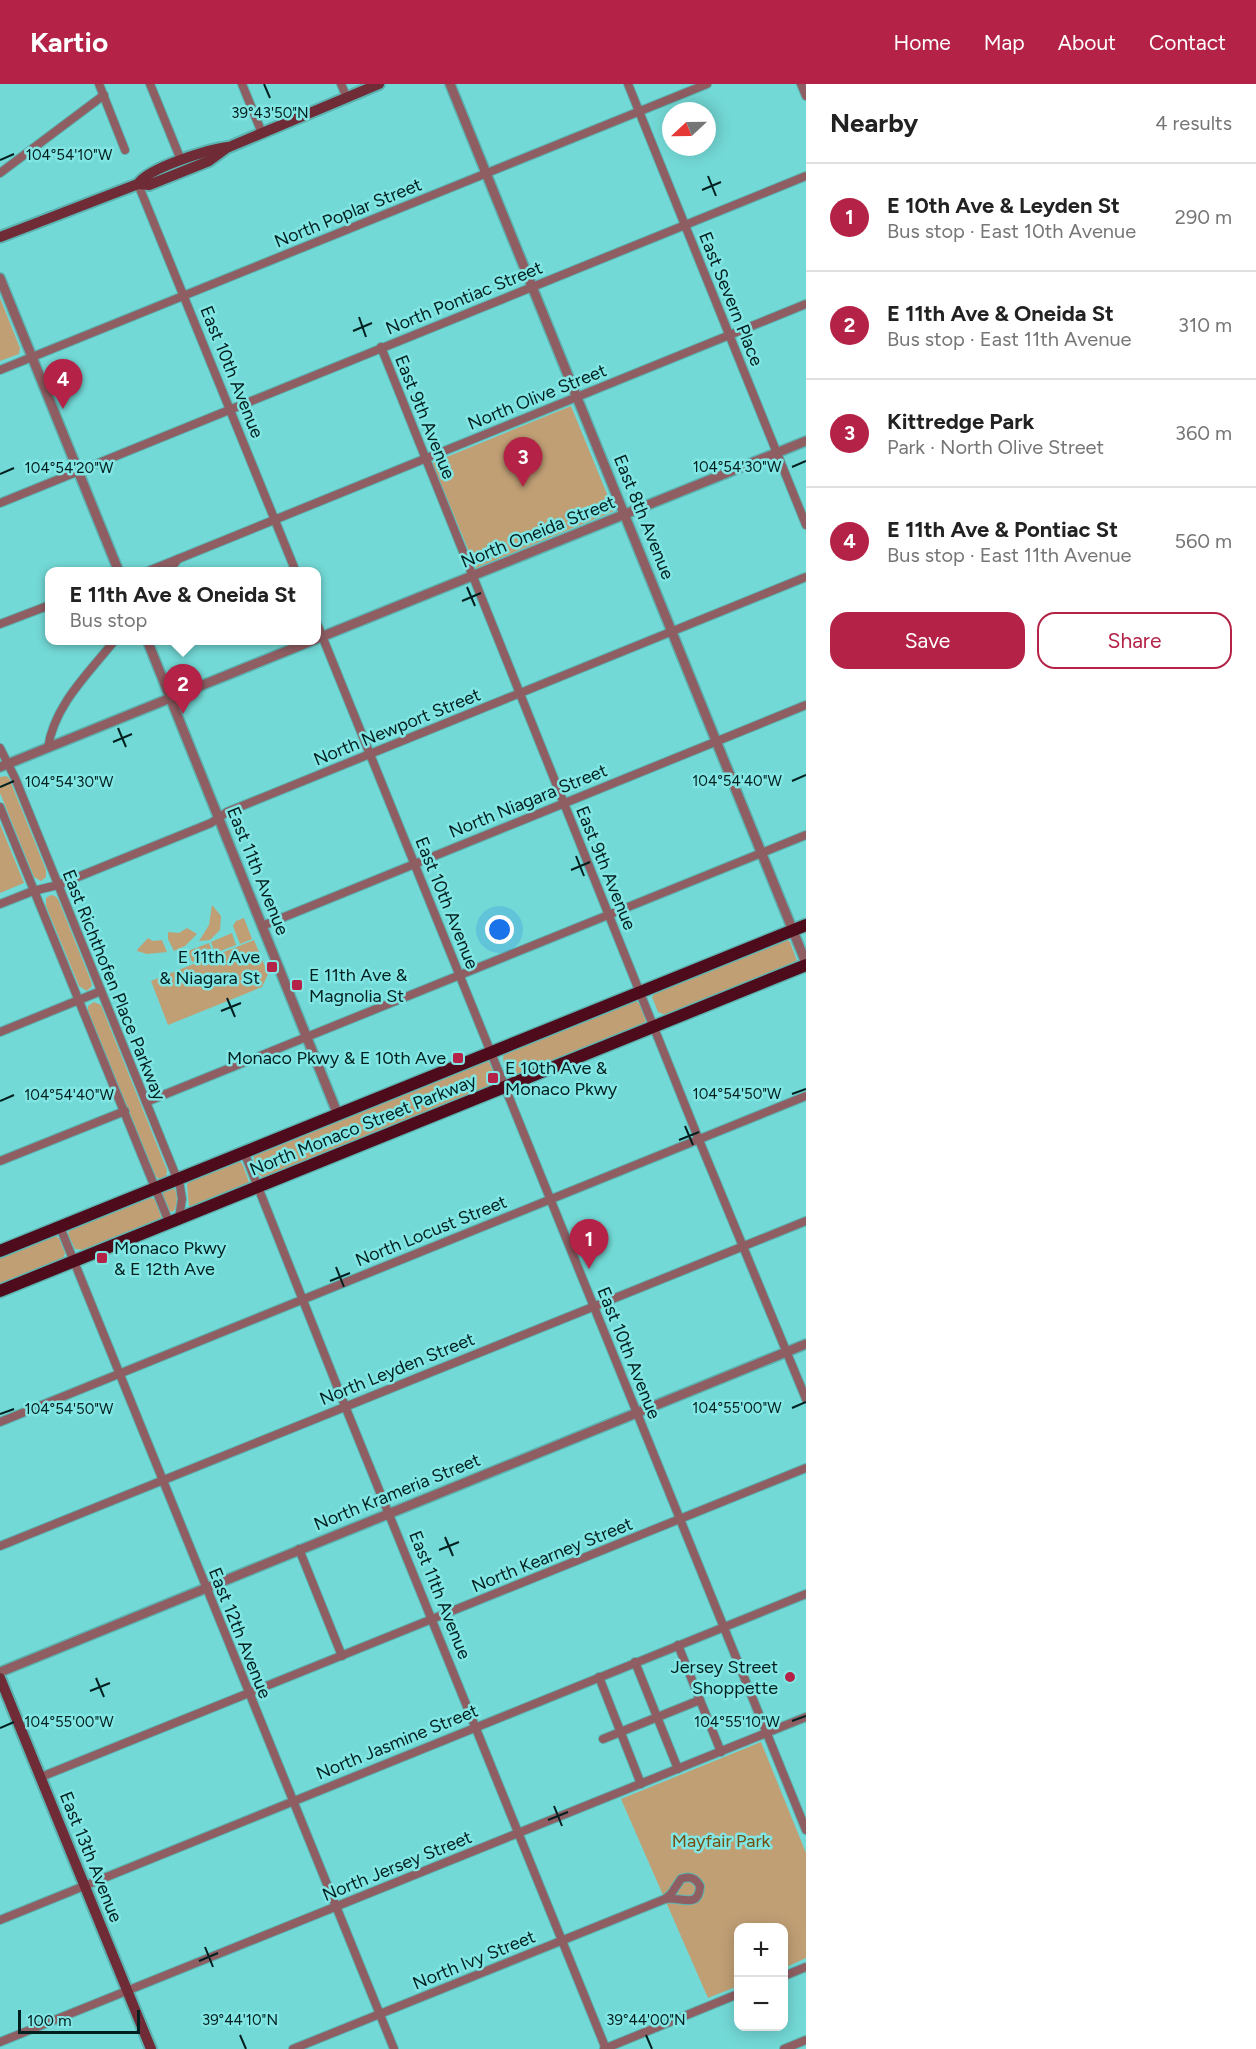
<!DOCTYPE html>
<meta charset="utf-8">
<style>
body{margin:0;font-family:Figtree,sans-serif;background:#f6f6f6;color:#222}
.controls{position:absolute;right:18px;bottom:18px;display:grid;overflow:hidden;border-radius:12px;box-shadow:0 3px 15px #0003}
.controls button{width:54px;height:54px;display:grid;place-items:center;padding:0;border:0;border-bottom:2px solid #e0e0e0;background:#fff;color:#222;font:30px sans-serif}
.compass{position:absolute;left:662px;top:18px;width:54px;height:54px;border-radius:50%;background:#fff;box-shadow:0 3px 15px #0003;rotate:248deg}
.scale{position:absolute;left:18px;bottom:15px;width:122px;box-sizing:border-box;padding-left:6px;border:3px solid #002020;border-top:0;font-size:16px;line-height:21px;white-space:nowrap;color:#002020;-webkit-text-stroke:4px #81e6e3;paint-order:stroke}
.you{position:absolute;left:500px;top:846px;width:21px;height:21px;margin:-15px;border:4px solid #fff;border-radius:50%;background:#1a73e8;box-shadow:0 0 0 9px #1a73e833}
.badge{display:grid;place-items:center;width:39px;height:39px;border-radius:50%;background:#b42347;color:#fff;font-size:20px;font-weight:700}
.pin{position:absolute;translate:-50% -50px;filter:drop-shadow(0 2px 3px #0008)}
.pin::after{content:'';position:absolute;top:32px;width:21px;height:18px;background:inherit;clip-path:polygon(0 0,100% 0,50% 100%)}
.popup{position:absolute;left:45px;top:483px;width:276px;height:78px;box-sizing:border-box;display:grid;place-content:center;border-radius:12px;background:#fff;filter:drop-shadow(0 2px 4px #0005);font-size:20px;white-space:nowrap;color:#767676}
.popup b{font-size:22px;color:#222}
.popup::after{content:'';position:absolute;left:50%;top:100%;margin-left:-12px;border:12px solid transparent;border-top-color:#fff}
.list{margin:0;padding:0;list-style:none}
h2{display:flex;justify-content:space-between;align-items:center;height:78px;margin:0;padding:0 24px;font-size:26px}
h2 small{font-size:20px;font-weight:400;color:#767676}
.list li{display:grid;grid-template-columns:39px 1fr auto;gap:18px;align-items:center;box-sizing:border-box;height:108px;padding:0 24px;border-top:2px solid #e0e0e0}
.list b{display:block;font-size:22px;white-space:nowrap}
.list p{margin:0;font-size:20px;white-space:nowrap;color:#767676}
.list em{font-size:20px;font-style:normal;color:#767676}
.actions{display:flex;gap:12px;padding:18px 24px}
.actions a{flex:1;padding:14px 0;border:2px solid #b42347;border-radius:18px;text-align:center;font-size:21px;color:#b42347}
.actions .main{background:#b42347;color:#fff}
.map{position:relative;flex:none;width:806px;height:1965px;overflow:hidden}
header{display:flex;align-items:center;gap:36px;box-sizing:border-box;height:84px;padding:0 30px;background:#b42347;color:#fff}
header strong{font-size:28px}
nav{display:flex;gap:33px;margin-inline-start:auto;font-size:21px}
main{display:flex}
aside{flex:1;background:#fff}
.map>svg:first-child{display:block}
.green{fill:#c09f75}
.lines{fill:none;stroke-linecap:round;stroke-linejoin:round}
.minor-casing{stroke:#5cb4b2;stroke-width:10}
.tertiary-casing{stroke:#5cb4b2;stroke-width:12}
.secondary-casing{stroke:#5cb4b2;stroke-width:14}
.primary-casing{stroke:#5cb4b2;stroke-width:15}
.minor{stroke:#8f5e63;stroke-width:8}
.tertiary{stroke:#8f5e63;stroke-width:9}
.secondary{stroke:#6f2b36;stroke-width:10}
.primary{stroke:#4e0b1b;stroke-width:12}
.ticks{fill:none;stroke:#002020;stroke-width:2}
.poi-dot{fill:#b42347;stroke:#81e6e3;stroke-width:2}
.labels{text-anchor:middle;stroke-width:5;stroke-linejoin:round;paint-order:stroke}
.street-label{font-size:18px;fill:#002020;stroke:#81e6e3}
.poi-label{font-size:18px;fill:#002020;stroke:#81e6e3;text-anchor:end}
.park-label{font-size:18px;fill:#754e11;stroke:#81e6e3}
.ticks-label{font-size:15px;text-anchor:middle;fill:#002020;stroke:#81e6e3;stroke-width:5;stroke-linejoin:round;paint-order:stroke}
</style>
<header>
<strong>Kartio</strong>
<nav><a>Home</a><a>Map</a><a>About</a><a>Contact</a></nav>
</header>
<main>
<div class="map">
<svg width="806" height="1965" viewBox="0 0 806 1965">
<rect width="100%" height="100%" fill="#73d9d6"/>
<g class="green">
<polygon points="0,214 20,264 19,270 0,277"/>
<polygon points="571,322 614,427 476,484 432,379"/>
<polygon points="6,692 9,694 46,786 46,793 41,797 34,793 0,709 0,693"/>
<polygon points="0,740 24,799 0,809"/>
<polygon points="51,811 55,812 58,815 91,897 92,902 87,907 79,902 46,822 46,814"/>
<polygon points="212,821 221,832 220,846 210,856 199,857 209,841"/>
<polygon points="244,834 252,855 240,860 233,842 236,837"/>
<polygon points="187,844 197,850 185,862 174,867 168,855 168,848 179,849"/>
<polygon points="232,849 236,861 215,869 211,858"/>
<polygon points="148,854 153,857 162,856 167,868 147,870 137,867 137,866"/>
<polygon points="786,855 790,858 797,877 795,881 665,931 658,928 652,913 656,908"/>
<polygon points="254,856 268,890 262,903 168,941 151,897"/>
<polygon points="209,859 213,870 192,878 188,867"/>
<path d="M635 916C642 921 648 934 644 942L515 994C507 991 501 977 504 969Z"/>
<polygon points="94,918 101,921 167,1086 166,1094 159,1095 155,1092 88,927 88,922"/>
<path d="M484 976 489 978 496 993V1000L494 1002 268 1093 263 1094C256 1089 253 1078 254 1070Z"/>
<polygon points="237,1077 242,1079 249,1098 248,1100 194,1123 189,1122 187,1101 190,1095"/>
<path d="M173 1103C179 1110 177 1120 174 1127L170 1128 162 1109Z"/>
<polygon points="146,1113 155,1115 162,1135 161,1137 85,1166 75,1165 68,1150 70,1144"/>
<polygon points="54,1151 59,1154 65,1169 63,1175 0,1201 0,1172"/>
<polygon points="761,1658 806,1769 806,1874 784,1884 784,1844 738,1844 738,1902 708,1914 621,1715"/>
</g>
<g class="lines">
<defs>
<g id="minor">
<polyline points="99,0 125,66"/>
<polyline points="150,0 181,76"/>
<polyline points="242,0 262,49"/>
<polyline points="341,0 347,14"/>
<polyline points="628,0 806,441"/>
<polyline points="801,0 806,12"/>
<polyline points="0,89 104,11"/>
<polyline points="138,100 296,488"/>
<polyline points="381,263 699,1056 806,1315"/>
<polyline points="0,286 707,0"/>
<polyline points="0,419 806,92"/>
<polyline points="146,488 806,220"/>
<polyline points="168,488 178,475"/>
<polyline points="316,537 806,1746"/>
<polyline points="0,540 50,521"/>
<polyline points="0,664 15,694 180,1102 182,1115 179,1134"/>
<path d="M48 664C54 621 89 589 115 556"/>
<polyline points="0,723 169,1138"/>
<polyline points="0,820 33,807 58,801 211,739 227,728 806,493"/>
<polyline points="262,842 806,621"/>
<polyline points="0,948 101,907"/>
<polyline points="146,1018 806,751"/>
<polyline points="244,1068 345,1322 606,1965"/>
<polyline points="0,1077 125,1027"/>
<polyline points="60,1143 394,1965"/>
<polyline points="0,1338 806,1012"/>
<polyline points="0,1462 806,1137"/>
<polyline points="299,1465 342,1572"/>
<polyline points="678,1561 700,1616"/>
<polyline points="635,1578 678,1685"/>
<polyline points="599,1593 641,1700"/>
<polyline points="603,1655 700,1616 721,1668"/>
<polyline points="41,1693 806,1384"/>
<polyline points="0,1836 806,1510"/>
<polyline points="784,1892 806,1883"/>
<polyline points="0,1958 806,1633"/>
<path d="M293 1965 665 1815C680 1812 699 1826 700 1802 695 1793 689 1792 681 1795L671 1810 665 1815"/>
<polyline points="604,1965 738,1910"/>
<polyline points="784,1965 806,1956"/>
</g>
<g id="tertiary">
<polyline points="450,0 806,879"/>
<polyline points="0,194 119,488"/>
<polyline points="316,555 806,357"/>
<polyline points="147,556 338,1031"/>
<polyline points="0,683 314,556"/>
<polyline points="0,1588 806,1260"/>
</g>
<g id="secondary">
<polyline points="138,100 149,101 209,77 228,63"/>
<path d="M0 153 138 100C148 84 209 65 229 63L379 0"/>
<polyline points="0,1594 151,1965"/>
</g>
<g id="primary">
<polyline points="0,1167 806,841"/>
<polyline points="0,1207 806,881"/>
</g>
</defs>
<use href="#minor" class="minor-casing"/>
<use href="#tertiary" class="tertiary-casing"/>
<use href="#secondary" class="secondary-casing"/>
<use href="#primary" class="primary-casing"/>
<use href="#minor" class="minor"/>
<use href="#tertiary" class="tertiary"/>
<use href="#secondary" class="secondary"/>
<use href="#primary" class="primary"/>
</g>
<path class="ticks" d="M264 0 270 14M0 76 14 70M708 92 716 112M702 106 721 98M359 233 366 253M353 247 372 239M792 383 806 377M0 390 14 384M467 503 475 522M462 517 481 509M118 644 126 663M113 658 132 650M792 697 806 691M0 703 14 697M576 772 584 792M571 786 590 778M227 914 235 933M221 927 241 919M792 1010 806 1005M0 1017 14 1011M685 1042 693 1061M679 1056 699 1048M336 1183 344 1203M330 1197 350 1189M792 1324 806 1318M0 1330 14 1325M445 1453 453 1472M439 1466 459 1458M96 1594 104 1613M90 1607 110 1599M792 1637 806 1632M0 1644 14 1638M554 1722 562 1742M548 1736 568 1728M205 1863 213 1883M199 1877 218 1869M240 1951 246 1965M646 1951 652 1965"/>
<g class="poi-dot">
<rect x="266" y="877" width="12" height="12" rx="3"/>
<rect x="291" y="895" width="12" height="12" rx="3"/>
<rect x="452" y="968" width="12" height="12" rx="3"/>
<rect x="487" y="988" width="12" height="12" rx="3"/>
<rect x="96" y="1168" width="12" height="12" rx="3"/>
<circle cx="790" cy="1593" r="6"/>
</g>
<g class="labels">
<g class="street-label">
<text transform="translate(348 129) rotate(-22)" y="6">North Poplar Street</text>
<text transform="translate(464 214) rotate(-22)" y="6">North Pontiac Street</text>
<text transform="translate(731 215) rotate(68)" y="6">East Severn Place</text>
<text transform="translate(232 288) rotate(68)" y="6">East 10th Avenue</text>
<text transform="translate(537 313) rotate(-22)" y="6">North Olive Street</text>
<text transform="translate(425 333) rotate(68)" y="6">East 9th Avenue</text>
<text transform="translate(644 433) rotate(68)" y="6">East 8th Avenue</text>
<text transform="translate(538 448) rotate(-22)" y="6">North Oneida Street</text>
<text transform="translate(397 643) rotate(-22)" y="6">North Newport Street</text>
<text transform="translate(528 717) rotate(-22)" y="6">North Niagara Street</text>
<text transform="translate(606 784) rotate(68)" y="6">East 9th Avenue</text>
<text transform="translate(258 787) rotate(68)" y="6">East 11th Avenue</text>
<text transform="translate(447 819) rotate(68)" y="6">East 10th Avenue</text>
<text transform="translate(114 901) rotate(68)" y="6">East Richthofen Place Parkway</text>
<text transform="translate(363 1041) rotate(-22)" y="6">North Monaco Street Parkway</text>
<text transform="translate(431 1147) rotate(-22)" y="6">North Locust Street</text>
<text transform="translate(629 1269) rotate(68)" y="6">East 10th Avenue</text>
<text transform="translate(397 1285) rotate(-22)" y="6">North Leyden Street</text>
<text transform="translate(397 1408) rotate(-22)" y="6">North Krameria Street</text>
<text transform="translate(552 1471) rotate(-22)" y="6">North Kearney Street</text>
<text transform="translate(440 1511) rotate(68)" y="6">East 11th Avenue</text>
<text transform="translate(240 1549) rotate(68)" y="6">East 12th Avenue</text>
<text transform="translate(397 1658) rotate(-22)" y="6">North Jasmine Street</text>
<text transform="translate(91 1773) rotate(68)" y="6">East 13th Avenue</text>
<text transform="translate(397 1782) rotate(-22)" y="6">North Jersey Street</text>
<text transform="translate(474 1876) rotate(-22)" y="6">North Ivy Street</text>
</g>
<g class="poi-label">
<text x="260" y="879">E 11th Ave<tspan x="260" dy="21">&amp; Niagara St</tspan></text>
<text x="309" y="897" text-anchor="start">E 11th Ave &amp;<tspan x="309" dy="21">Magnolia St</tspan></text>
<text x="446" y="980">Monaco Pkwy &amp; E 10th Ave</text>
<text x="505" y="990" text-anchor="start">E 10th Ave &amp;<tspan x="505" dy="21">Monaco Pkwy</tspan></text>
<text x="114" y="1170" text-anchor="start">Monaco Pkwy<tspan x="114" dy="21">&amp; E 12th Ave</tspan></text>
<text x="778" y="1589">Jersey Street<tspan x="778" dy="21">Shoppette</tspan></text>
</g>
<g class="park-label">
<text x="721" y="1763">Mayfair Park</text>
</g>
</g>
<g class="ticks-label">
<text x="270" y="34">39°43'50"N</text>
<text x="69" y="76">104°54'10"W</text>
<text x="737" y="388">104°54'30"W</text>
<text x="69" y="389">104°54'20"W</text>
<text x="737" y="702">104°54'40"W</text>
<text x="69" y="703">104°54'30"W</text>
<text x="737" y="1015">104°54'50"W</text>
<text x="69" y="1016">104°54'40"W</text>
<text x="737" y="1329">104°55'00"W</text>
<text x="69" y="1330">104°54'50"W</text>
<text x="737" y="1643">104°55'10"W</text>
<text x="69" y="1643">104°55'00"W</text>
<text x="240" y="1941">39°44'10"N</text>
<text x="646" y="1941">39°44'00"N</text>
</g>
</svg>
<div class="controls">
<button>+</button>
<button>−</button>
</div>
<svg class="compass" viewBox="-18 -18 36 36"><path d="M0-13l5 13h-10z" fill="#e53935"/><path d="M0 13l5-13h-10z" fill="#767676"/></svg>
<div class="scale">100 m</div>
<div class="you"></div>
<div class="pin badge" style="left:589px;top:1185px">1</div>
<div class="pin badge" style="left:183px;top:630px">2</div>
<div class="popup"><b>E 11th Ave &amp; Oneida St</b>Bus stop</div>
<div class="pin badge" style="left:523px;top:403px">3</div>
<div class="pin badge" style="left:63px;top:325px">4</div>
</div>
<aside>
<h2>Nearby<small>4 results</small></h2>
<ul class="list">
<li><span class="badge">1</span><div><b>E 10th Ave &amp; Leyden St</b><p>Bus stop · East 10th Avenue</p></div><em>290 m</em></li>
<li><span class="badge">2</span><div><b>E 11th Ave &amp; Oneida St</b><p>Bus stop · East 11th Avenue</p></div><em>310 m</em></li>
<li><span class="badge">3</span><div><b>Kittredge Park</b><p>Park · North Olive Street</p></div><em>360 m</em></li>
<li><span class="badge">4</span><div><b>E 11th Ave &amp; Pontiac St</b><p>Bus stop · East 11th Avenue</p></div><em>560 m</em></li>
</ul>
<div class="actions"><a class="main">Save</a><a>Share</a></div>
</aside>
</main>
